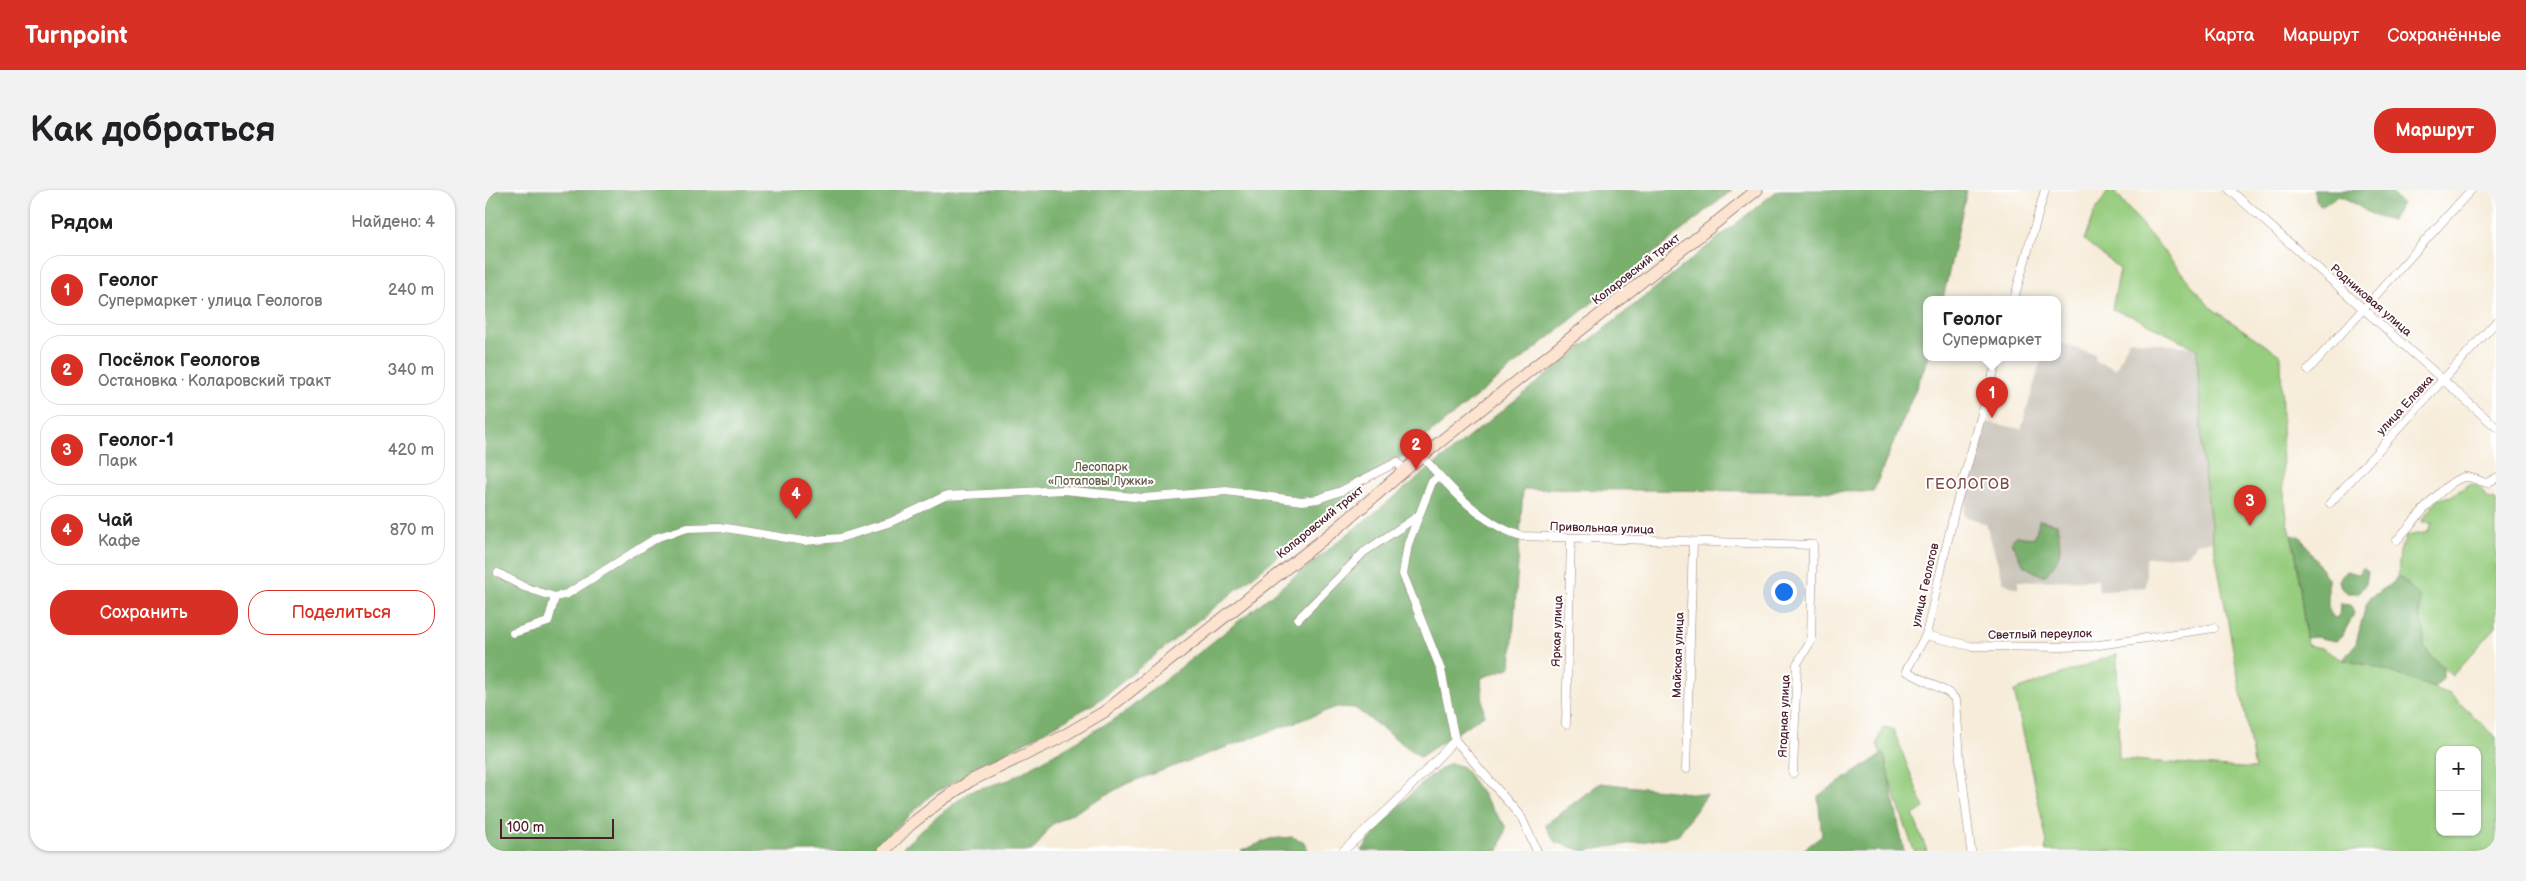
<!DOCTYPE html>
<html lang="ru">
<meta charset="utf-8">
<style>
body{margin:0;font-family:"Balsamiq Sans",sans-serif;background:#f2f2f2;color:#202124}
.controls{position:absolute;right:15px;bottom:15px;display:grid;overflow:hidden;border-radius:10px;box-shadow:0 1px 4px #0004}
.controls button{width:45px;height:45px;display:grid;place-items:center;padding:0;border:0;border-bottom:1px solid #e0e0e0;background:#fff;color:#202124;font:25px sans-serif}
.scale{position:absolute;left:15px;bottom:12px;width:114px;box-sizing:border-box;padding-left:5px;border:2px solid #4a1f2b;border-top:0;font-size:14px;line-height:18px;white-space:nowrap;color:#4a1f2b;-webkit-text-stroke:4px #fff;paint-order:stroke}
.you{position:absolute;left:1298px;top:401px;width:18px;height:18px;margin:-12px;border:4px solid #fff;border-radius:50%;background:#1a73e8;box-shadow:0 0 0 8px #1a73e833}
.badge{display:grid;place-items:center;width:32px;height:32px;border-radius:50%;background:#d93025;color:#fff;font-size:16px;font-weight:700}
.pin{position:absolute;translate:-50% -41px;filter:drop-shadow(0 1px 2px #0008)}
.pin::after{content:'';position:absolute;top:26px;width:18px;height:15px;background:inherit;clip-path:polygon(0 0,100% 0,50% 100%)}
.popup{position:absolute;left:1438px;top:106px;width:138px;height:65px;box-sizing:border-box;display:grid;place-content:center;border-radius:10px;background:#fff;filter:drop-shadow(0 1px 4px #0005);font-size:16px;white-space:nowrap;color:#757577}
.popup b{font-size:19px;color:#202124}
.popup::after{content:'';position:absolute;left:50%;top:100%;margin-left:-10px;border:10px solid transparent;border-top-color:#fff}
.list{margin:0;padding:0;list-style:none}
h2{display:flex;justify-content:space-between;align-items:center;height:65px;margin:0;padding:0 20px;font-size:21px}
h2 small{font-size:16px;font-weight:400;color:#757577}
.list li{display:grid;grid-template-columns:32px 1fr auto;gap:15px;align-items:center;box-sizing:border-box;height:70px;margin:0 10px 10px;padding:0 10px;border:1px solid #e0e0e0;border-radius:20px}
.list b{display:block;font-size:19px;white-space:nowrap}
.list p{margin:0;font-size:16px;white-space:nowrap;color:#757577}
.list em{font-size:16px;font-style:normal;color:#757577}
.actions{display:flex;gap:10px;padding:15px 20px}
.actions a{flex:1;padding:11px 0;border:1px solid #d93025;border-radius:20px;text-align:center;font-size:18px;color:#d93025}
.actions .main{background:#d93025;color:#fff}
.map{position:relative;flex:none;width:2011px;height:661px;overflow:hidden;border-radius:20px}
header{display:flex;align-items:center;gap:30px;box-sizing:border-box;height:70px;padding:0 25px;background:#d93025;color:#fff}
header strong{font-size:24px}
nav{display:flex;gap:28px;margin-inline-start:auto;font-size:18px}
.intro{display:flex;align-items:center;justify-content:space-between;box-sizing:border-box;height:120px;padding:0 30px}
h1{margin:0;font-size:35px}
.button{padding:12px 22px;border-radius:20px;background:#d93025;color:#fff;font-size:18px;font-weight:700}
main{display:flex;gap:30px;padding:0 30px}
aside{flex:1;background:#fff;border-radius:20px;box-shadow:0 1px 4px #0004}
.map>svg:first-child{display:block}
.industrial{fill:#c9c3b8}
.green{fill:#97cd7f;stroke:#707655;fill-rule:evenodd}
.forest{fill:#79b06e;stroke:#62684c}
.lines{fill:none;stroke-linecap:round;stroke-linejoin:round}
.street-casing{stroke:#a08682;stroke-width:9}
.secondary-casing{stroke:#a08682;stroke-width:13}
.street{stroke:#fff;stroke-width:8}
.secondary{stroke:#fde4d1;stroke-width:11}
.labels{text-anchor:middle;stroke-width:4;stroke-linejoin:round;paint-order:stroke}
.street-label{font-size:12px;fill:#4a1f2b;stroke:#fff}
.park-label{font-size:12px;fill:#655c48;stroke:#fff}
.quarter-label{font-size:15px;letter-spacing:1px;fill:#7e4945;stroke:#fff}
</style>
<header>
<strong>Turnpoint</strong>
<nav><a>Карта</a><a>Маршрут</a><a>Сохранённые</a></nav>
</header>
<div class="intro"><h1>Как добраться</h1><a class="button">Маршрут</a></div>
<main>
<aside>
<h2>Рядом<small>Найдено: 4</small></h2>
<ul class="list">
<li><span class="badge">1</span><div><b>Геолог</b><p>Супермаркет · улица Геологов</p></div><em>240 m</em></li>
<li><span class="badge">2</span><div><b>Посёлок Геологов</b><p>Остановка · Коларовский тракт</p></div><em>340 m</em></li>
<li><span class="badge">3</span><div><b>Геолог-1</b><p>Парк</p></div><em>420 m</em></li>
<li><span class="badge">4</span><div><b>Чай</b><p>Кафе</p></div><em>870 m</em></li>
</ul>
<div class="actions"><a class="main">Сохранить</a><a>Поделиться</a></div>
</aside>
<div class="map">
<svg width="2011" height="661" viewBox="0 0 2011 661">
<rect width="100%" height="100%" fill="#fff"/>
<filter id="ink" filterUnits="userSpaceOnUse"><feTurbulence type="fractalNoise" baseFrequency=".02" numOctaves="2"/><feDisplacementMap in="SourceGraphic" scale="10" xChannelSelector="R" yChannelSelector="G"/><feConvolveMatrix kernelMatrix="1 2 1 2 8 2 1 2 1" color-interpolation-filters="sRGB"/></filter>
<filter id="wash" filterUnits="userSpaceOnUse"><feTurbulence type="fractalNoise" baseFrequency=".0096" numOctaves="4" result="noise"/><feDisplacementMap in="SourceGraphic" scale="20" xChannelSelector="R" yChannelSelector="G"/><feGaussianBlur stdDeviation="1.12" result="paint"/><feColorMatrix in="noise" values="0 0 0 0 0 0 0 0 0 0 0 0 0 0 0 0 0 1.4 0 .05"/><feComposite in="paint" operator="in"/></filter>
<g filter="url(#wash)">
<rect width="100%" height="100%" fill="#f6ecd9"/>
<polygon class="industrial" points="1644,150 1712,158 1718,274 1728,351 1711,353 1703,365 1661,368 1661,397 1614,401 1613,390 1533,391 1533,399 1519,393 1501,334 1478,325 1502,232 1536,239 1557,167 1572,167 1572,152 1611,165 1610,171 1631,179"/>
<g class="green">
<path d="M1624 0H1628L1725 117 1796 166 1798 296 1802 328 1811 365 1822 455 1836 458 1858 470 1892 477 1965 504 2011 547V661H1560L1562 652 1529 501 1632 464 1634 569 1770 579 1728 351 1718 274 1712 159 1654 129 1627 119 1635 79 1599 50 1609 23ZM1955 560H1992V642H1955Z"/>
<polygon points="1985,294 1992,295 2003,308 2011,310 2011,437 1967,486 1944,464 1939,455 1939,440 1934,425 1936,414 1913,385 1915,361 1921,346 1943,342 1947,333 1937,333 1938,328 1953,309 1966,306"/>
<polygon points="1398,537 1408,539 1439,618 1428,625 1442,661 1429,661 1392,553"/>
</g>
<g class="forest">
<polygon points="0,0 1247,0 612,512 446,605 387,661 0,661"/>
<polygon points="1293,0 1482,0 1458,109 1442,109 1442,167 1444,167 1388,302 1038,299 1026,477 996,488 999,525 935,567 870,518 852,517 643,593 566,635 552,656 546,661 414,661 443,634 485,601 524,590 635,526"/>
<path d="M1828 0H1904L1917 14 1907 30C1887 30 1872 12 1854 6L1837 15 1833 14Z"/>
<path d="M1554 330 1572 334C1576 363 1579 364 1559 387L1539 376 1526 352 1531 346 1550 348Z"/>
<polygon points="1806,345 1816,347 1843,389 1843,419 1849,428 1854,427 1855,414 1866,415 1869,424 1857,446 1851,451 1830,447 1821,448 1811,365"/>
<polygon points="1878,378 1883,382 1881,394 1873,403 1863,403 1856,398 1854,390 1861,381 1872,384"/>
<polygon points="1913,385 1935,406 1934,425 1939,440 1939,455 1944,464 1958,477 1958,488 1949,498 1892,477 1858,470 1871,453 1881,415 1886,407 1908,393"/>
<polygon points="1399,563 1419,661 1317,661 1337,646 1333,606"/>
<path d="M966 573 978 577 1021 637 1014 661H877C896 632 936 589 966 573Z"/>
<polygon points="1115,593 1222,605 1192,646 1099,661 1070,652 1060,635"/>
<polygon points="807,647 818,651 823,661 756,661 785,649"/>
</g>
</g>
<g filter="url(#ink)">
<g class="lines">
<defs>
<g id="street">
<polyline points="1745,0 2011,237"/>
<polyline points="1529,109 1560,0"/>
<polyline points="1823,180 1986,0"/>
<path d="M937 266C964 297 995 333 1036 346L1328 355 1326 451 1312 474 1308 583"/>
<polyline points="954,286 947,292 923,354 918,384 956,480 970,550 1036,627 1052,661"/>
<polyline points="1845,313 2011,132"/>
<path d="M1912 350C1926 335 1961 289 1980 287 1988 286 1995 292 2002 293L2011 288"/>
<polyline points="13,383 39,397 70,407"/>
<polyline points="813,429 879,362 933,326"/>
<polyline points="28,443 63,432 70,407 82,404 173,347 203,338 235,337 319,351 355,348 406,332 460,306 579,300 658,308 741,301 817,311 833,309 856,301 912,272 919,280"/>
<polyline points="1441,445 1485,456 1575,457 1607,456 1729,438"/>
<polyline points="1081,534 1086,349"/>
<polyline points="1201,579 1208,352"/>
<polyline points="858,661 908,615 970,550"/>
<polyline points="1486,661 1475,569 1471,510 1464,503 1421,481 1441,445 1470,319 1513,167"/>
</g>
<polyline id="secondary" points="399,661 425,635 457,610 485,591 573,549 619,522 855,336 927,274 1272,0"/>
</defs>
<use href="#street" class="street-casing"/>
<use href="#secondary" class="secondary-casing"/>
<use href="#street" class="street"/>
<use href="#secondary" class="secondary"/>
</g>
</g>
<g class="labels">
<g class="street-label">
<text transform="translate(1151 79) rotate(-38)" y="4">Коларовский тракт</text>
<text transform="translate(1886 110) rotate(41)" y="4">Родниковая улица</text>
<text transform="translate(1920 215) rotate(-47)" y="4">улица Еловка</text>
<text transform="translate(835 332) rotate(-39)" y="4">Коларовский тракт</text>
<text transform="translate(1117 338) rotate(2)" y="4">Привольная улица</text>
<text transform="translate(1440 395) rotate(-77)" y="4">улица Геологов</text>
<text transform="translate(1072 441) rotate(-88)" y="4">Яркая улица</text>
<text transform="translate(1555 444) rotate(-1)" y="4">Светлый переулок</text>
<text transform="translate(1193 465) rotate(-88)" y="4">Майская улица</text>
<text transform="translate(1299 526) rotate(-88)" y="4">Ягодная улица</text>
</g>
<g class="park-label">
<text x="616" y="281">Лесопарк<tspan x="616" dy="14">«Потаповы Лужки»</tspan></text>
</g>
<g class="quarter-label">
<text x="1483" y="299">ГЕОЛОГОВ</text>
</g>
</g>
</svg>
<div class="controls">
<button>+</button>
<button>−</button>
</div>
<div class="scale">100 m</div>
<div class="you"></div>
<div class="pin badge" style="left:1507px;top:228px">1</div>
<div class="popup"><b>Геолог</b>Супермаркет</div>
<div class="pin badge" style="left:931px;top:280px">2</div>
<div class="pin badge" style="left:1765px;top:336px">3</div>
<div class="pin badge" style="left:311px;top:329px">4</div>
</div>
</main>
